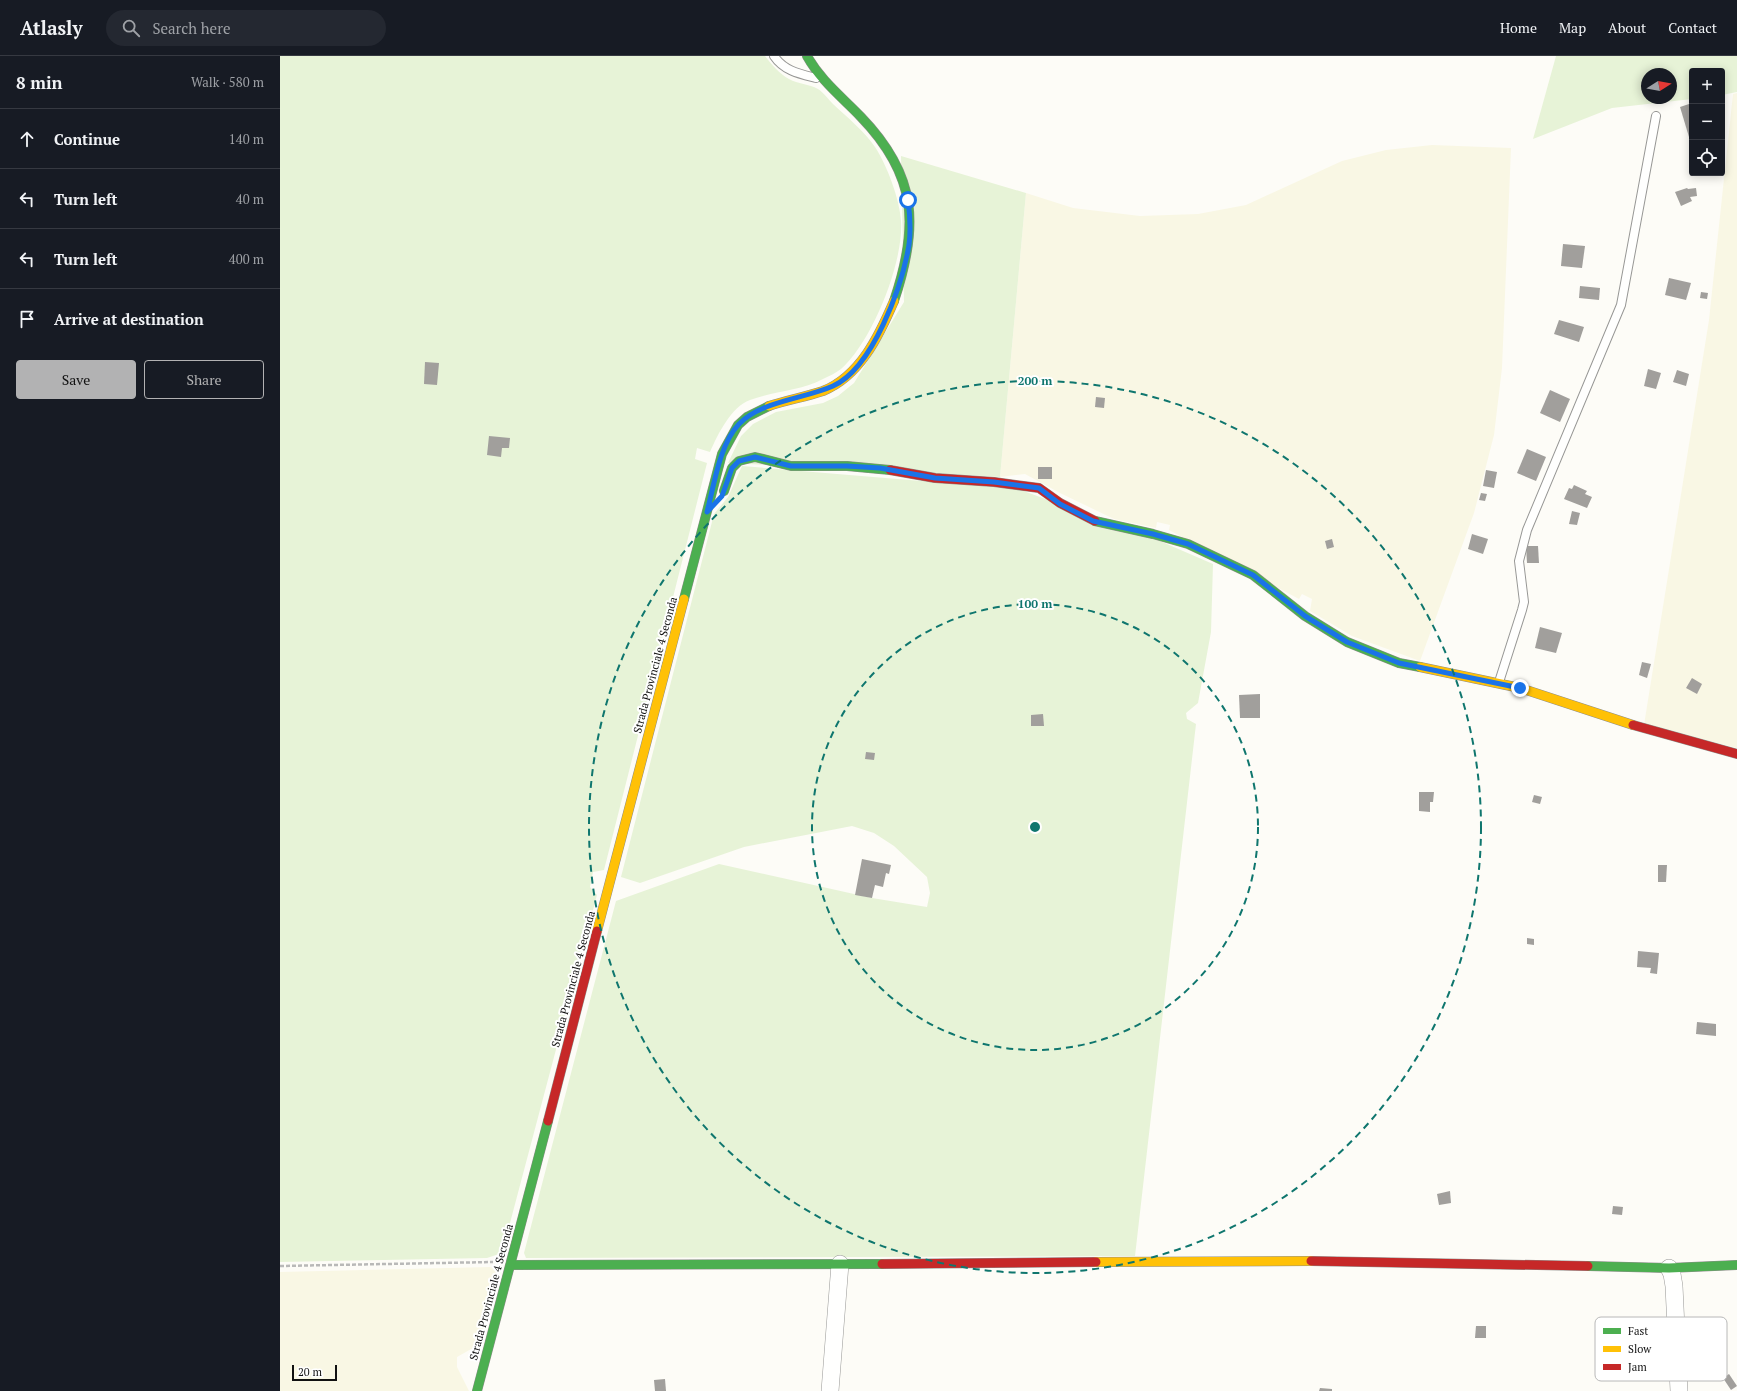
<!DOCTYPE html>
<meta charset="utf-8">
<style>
body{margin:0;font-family:"PT Serif",serif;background:#242831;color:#f1f3f6}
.controls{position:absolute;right:12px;top:12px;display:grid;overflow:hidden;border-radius:4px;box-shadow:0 2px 10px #0003}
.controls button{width:36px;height:36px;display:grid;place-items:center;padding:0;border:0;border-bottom:1px solid #363941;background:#171b24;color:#f1f3f6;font:20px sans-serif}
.compass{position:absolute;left:1361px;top:12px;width:36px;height:36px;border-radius:50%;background:#171b24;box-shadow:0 2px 10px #0003;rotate:79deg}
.scale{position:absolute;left:12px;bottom:10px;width:45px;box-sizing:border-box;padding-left:4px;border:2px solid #111;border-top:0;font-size:11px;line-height:14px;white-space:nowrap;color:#111;-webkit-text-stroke:3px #fff;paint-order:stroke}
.stop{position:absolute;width:12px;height:12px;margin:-9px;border:3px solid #1a73e8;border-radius:50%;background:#fff}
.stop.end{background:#1a73e8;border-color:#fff;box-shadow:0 1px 4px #0008}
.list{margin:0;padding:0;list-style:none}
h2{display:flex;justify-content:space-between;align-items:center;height:52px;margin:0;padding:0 16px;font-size:17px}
h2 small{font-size:13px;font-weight:400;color:#9ea1a6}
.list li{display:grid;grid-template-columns:26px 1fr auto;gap:12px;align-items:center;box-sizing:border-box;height:60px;padding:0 16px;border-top:1px solid #363941}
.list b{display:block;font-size:15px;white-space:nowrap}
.list em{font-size:13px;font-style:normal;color:#9ea1a6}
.actions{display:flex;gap:8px;padding:12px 16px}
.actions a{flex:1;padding:9px 0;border:1px solid #b2b2b3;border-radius:4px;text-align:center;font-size:14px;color:#b2b2b3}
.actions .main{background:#b2b2b3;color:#111}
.icon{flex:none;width:22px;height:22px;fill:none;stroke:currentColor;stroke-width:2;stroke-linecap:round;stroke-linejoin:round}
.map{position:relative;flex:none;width:1457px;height:1335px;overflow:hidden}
header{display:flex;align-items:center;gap:24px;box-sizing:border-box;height:56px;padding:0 20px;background:#171b24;border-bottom:1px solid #363941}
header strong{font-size:19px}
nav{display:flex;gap:22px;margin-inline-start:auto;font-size:14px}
.search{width:280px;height:36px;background:#242831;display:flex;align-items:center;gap:10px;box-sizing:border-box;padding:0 14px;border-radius:22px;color:#9ea1a6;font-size:15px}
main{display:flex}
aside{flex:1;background:#171b24}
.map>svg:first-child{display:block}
.farmland{fill:#f9f7e4}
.green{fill:#e7f3d7;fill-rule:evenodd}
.building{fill:#a19f9c}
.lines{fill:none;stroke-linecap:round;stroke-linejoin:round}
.lane-casing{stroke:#979795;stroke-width:10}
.street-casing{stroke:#979795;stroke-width:18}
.fast-casing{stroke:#8e8d8b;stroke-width:10}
.slow-casing{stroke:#8e8d8b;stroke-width:10}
.jam-casing{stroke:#8e8d8b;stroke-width:10}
.path{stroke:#b9b9b8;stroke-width:2.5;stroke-dasharray:4 2;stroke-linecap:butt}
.lane{stroke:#fffffe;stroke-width:8}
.street{stroke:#fffffe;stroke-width:17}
.fast{stroke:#4caf50;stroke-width:9}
.slow{stroke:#ffc107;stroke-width:9}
.jam{stroke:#c62828;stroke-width:9}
.route{stroke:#1a73e8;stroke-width:5}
.ring{fill:none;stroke:#0f766e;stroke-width:2;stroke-dasharray:7 5}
.labels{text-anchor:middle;stroke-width:4;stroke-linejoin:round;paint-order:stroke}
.street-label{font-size:11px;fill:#111;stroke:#fff}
.key{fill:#fff;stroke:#b8b8b8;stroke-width:1}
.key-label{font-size:11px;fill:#111}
.centre{fill:#0f766e;stroke:#fff;stroke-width:2}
.ring-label{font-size:12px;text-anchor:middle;font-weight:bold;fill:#0f766e;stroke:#fff;stroke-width:4;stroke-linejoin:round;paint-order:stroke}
</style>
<header>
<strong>Atlasly</strong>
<div class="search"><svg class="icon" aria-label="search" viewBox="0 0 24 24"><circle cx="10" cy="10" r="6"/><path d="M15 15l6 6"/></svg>Search here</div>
<nav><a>Home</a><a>Map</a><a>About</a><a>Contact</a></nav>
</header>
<main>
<aside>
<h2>8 min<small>Walk · 580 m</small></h2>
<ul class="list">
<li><svg class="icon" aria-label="ahead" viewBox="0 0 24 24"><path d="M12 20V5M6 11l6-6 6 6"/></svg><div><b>Continue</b></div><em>140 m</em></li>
<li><svg class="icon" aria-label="left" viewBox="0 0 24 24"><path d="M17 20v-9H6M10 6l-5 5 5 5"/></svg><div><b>Turn left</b></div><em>40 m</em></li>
<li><svg class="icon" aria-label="left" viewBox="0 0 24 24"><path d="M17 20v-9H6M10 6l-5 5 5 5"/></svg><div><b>Turn left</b></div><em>400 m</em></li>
<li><svg class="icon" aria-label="arrive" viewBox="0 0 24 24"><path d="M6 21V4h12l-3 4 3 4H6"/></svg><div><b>Arrive at destination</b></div></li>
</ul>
<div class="actions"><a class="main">Save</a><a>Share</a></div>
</aside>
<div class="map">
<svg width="1457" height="1335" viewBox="0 0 1457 1335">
<rect width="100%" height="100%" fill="#fdfcf7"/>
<g class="farmland">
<polygon points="1457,37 1457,692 1364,669 1429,264 1453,38"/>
<polygon points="1152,89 1231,92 1222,312 1214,379 1194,457 1140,605 1072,580 1030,555 1032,543 1022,538 1019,543 889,474 890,469 877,466 876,472 834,463 780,437 745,418 720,421 746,137 793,152 860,160 918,158 966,149 1062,105 1106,94"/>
<polygon points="210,1211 220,1214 200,1288 177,1301 177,1311 189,1335 0,1335 0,1216"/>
</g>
<g class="green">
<path d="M0 0H485C491 8 500 18 509 23 518 28 529 28 538 33 543 36 548 43 553 48 567 61 584 75 595 91 607 109 620 144 621 165 624 206 592 286 561 313 556 317 549 320 543 323 520 335 494 335 470 344 451 351 438 378 430 396L417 392 415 403 427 407 324 814 313 816 310 831 317 839 222 1197 207 1202 0 1206Z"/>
<path d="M1276 0H1457V36L1442 39V15H1412V43L1332 52 1253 83ZM1367 18H1391V42H1367Z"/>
<polygon points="621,100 746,137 720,421 448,407 461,380 473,368 496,356 543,347 558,340 574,327 624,246"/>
<polygon points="462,410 738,433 873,482 933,508 931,576 918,647 906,657 907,663 916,668 855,1200 246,1202 244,1197 336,845 439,808 592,842 647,851 650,837 647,821 614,790 594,777 572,770 464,791 360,827 341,821 434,458 448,441"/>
</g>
<g class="building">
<polygon points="1412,47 1412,80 1409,81 1400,51"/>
<polygon points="1407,132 1408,133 1416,132 1417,140 1410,141 1412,145 1401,150 1395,136"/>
<polygon points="1283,188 1305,190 1302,212 1281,210"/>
<polygon points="1389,222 1411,227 1406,244 1385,239"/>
<polygon points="1300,230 1320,232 1319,244 1299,242"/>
<polygon points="1421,236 1428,237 1427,243 1420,242"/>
<polygon points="1279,264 1304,271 1299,286 1274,278"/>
<polygon points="145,306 159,307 157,329 144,328"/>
<polygon points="1368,313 1381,317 1376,333 1364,330"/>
<polygon points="1397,314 1409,318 1406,330 1393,326"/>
<polygon points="1270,334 1290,343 1280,366 1260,357"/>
<polygon points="816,341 825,342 824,352 815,351"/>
<polygon points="209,380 230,382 229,392 222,392 221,401 207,399"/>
<polygon points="1247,393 1266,401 1256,425 1237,417"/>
<rect x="758" y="411" width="14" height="12"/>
<polygon points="1206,414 1217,416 1214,432 1203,430"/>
<polygon points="1294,429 1307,435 1305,438 1312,441 1307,452 1284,443 1289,432 1292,433"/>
<polygon points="1201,437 1207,438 1205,445 1199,444"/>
<polygon points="1292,455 1300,457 1297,469 1289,468"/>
<polygon points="1192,478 1208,483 1203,498 1188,493"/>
<polygon points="1052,483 1054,491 1047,493 1045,485"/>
<polygon points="1246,490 1258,490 1259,507 1247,507"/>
<polygon points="1260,571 1282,577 1276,597 1255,592"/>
<polygon points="1362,606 1371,608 1367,622 1359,619"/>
<polygon points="1412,622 1422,628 1417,638 1406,632"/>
<polygon points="980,638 980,662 960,662 959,639"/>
<polygon points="763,658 764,670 751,670 751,659"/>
<polygon points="586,696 595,697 594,704 585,703"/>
<polygon points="1139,736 1154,736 1153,746 1150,746 1150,756 1139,755"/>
<polygon points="1254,739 1262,741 1260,748 1252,746"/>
<polygon points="582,803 611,809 609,818 606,817 603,831 595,829 592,842 575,839"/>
<polygon points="1378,809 1387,809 1386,826 1378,826"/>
<polygon points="1247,882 1254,883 1254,889 1247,888"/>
<polygon points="1358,895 1379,897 1377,918 1370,917 1371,912 1357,911"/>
<polygon points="1417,966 1436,968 1436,980 1416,978"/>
<polygon points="1170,1135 1171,1147 1159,1149 1157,1138"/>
<polygon points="1333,1150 1343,1151 1342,1159 1332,1158"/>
<polygon points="1196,1270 1206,1270 1206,1282 1195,1282"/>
<polygon points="1449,1318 1457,1330 1451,1334 1443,1322"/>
<polygon points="385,1323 386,1335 375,1335 374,1324"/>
<polygon points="1040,1332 1052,1333 1052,1335 1039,1335"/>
</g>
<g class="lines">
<defs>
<g id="lane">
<path d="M494 0C504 15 520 18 536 22"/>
<polyline points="1219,626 1242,554 1244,546 1239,505 1247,474 1341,249 1376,60"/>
</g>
<g id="street">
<polyline points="1389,1212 1392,1218 1394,1230 1399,1335"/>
<polyline points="550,1335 560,1208"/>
</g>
<g id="fast">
<path d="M527 0C541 25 562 41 581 61 638 120 639 171 614 245"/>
<polyline points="444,435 452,412 459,405 475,401 511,410 567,410 610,414"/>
<polyline points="815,465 873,478 908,488 973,519 1025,560 1067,586 1119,607 1140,611"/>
<polyline points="404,543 442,398 458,369 467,361 489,350"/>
<polyline points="231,1209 602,1208"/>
<polyline points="1308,1210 1389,1212 1457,1209"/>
<polyline points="197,1335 268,1065"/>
</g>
<g id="slow">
<path d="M489 350C507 344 525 341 543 335 580 320 599 280 614 245"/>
<polyline points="1140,611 1240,632 1353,669"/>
<polyline points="317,875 404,543"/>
<polyline points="816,1206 1031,1205"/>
</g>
<g id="jam">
<polyline points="610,414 655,422 714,426 759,432 780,447 815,465"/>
<polyline points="1353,669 1457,698"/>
<polyline points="268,1065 317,875"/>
<polyline points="1031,1205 1308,1210"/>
<polyline points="602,1208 816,1206"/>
</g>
</defs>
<use href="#lane" class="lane-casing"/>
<use href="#street" class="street-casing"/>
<use href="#fast" class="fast-casing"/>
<use href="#slow" class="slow-casing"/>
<use href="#jam" class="jam-casing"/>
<polyline class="path" points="0,1210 213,1206"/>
<use href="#lane" class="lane"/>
<use href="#street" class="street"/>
<use href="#fast" class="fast"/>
<use href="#slow" class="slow"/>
<use href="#jam" class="jam"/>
</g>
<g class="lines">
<path class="route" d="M628 144C630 159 631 174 629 189 622 230 593 312 553 330 524 343 481 345 459 368 439 389 434 430 427 456L442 440 452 412 459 405 475 401 511 410H567L600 412 655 422 714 426 759 432 780 448 813 465 873 478 908 488 973 519 1025 560 1067 586 1119 607 1240 632"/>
</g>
<g class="ring">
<circle cx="755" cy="771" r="223"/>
<circle cx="755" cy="771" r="446"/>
</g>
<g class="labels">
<g class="street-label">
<text transform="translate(375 609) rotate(-75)" y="4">Strada Provinciale 4 Seconda</text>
<text transform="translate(293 923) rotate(-75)" y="4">Strada Provinciale 4 Seconda</text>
<text transform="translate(211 1236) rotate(-75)" y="4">Strada Provinciale 4 Seconda</text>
</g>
</g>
<rect x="1315" y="1261" width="132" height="64" rx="6" class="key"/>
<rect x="1323" y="1272" width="18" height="6" fill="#4caf50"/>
<rect x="1323" y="1290" width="18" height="6" fill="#ffc107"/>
<rect x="1323" y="1308" width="18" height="6" fill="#c62828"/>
<g class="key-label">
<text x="1348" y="1279">Fast</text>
<text x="1348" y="1297">Slow</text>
<text x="1348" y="1315">Jam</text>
</g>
<circle cx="755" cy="771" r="6" class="centre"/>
<g class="ring-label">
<text x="755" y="329">200 m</text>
<text x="755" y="552">100 m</text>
</g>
</svg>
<div class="controls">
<button>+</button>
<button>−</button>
<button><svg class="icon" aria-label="locate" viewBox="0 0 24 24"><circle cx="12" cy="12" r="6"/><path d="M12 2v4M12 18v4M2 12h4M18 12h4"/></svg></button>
</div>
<svg class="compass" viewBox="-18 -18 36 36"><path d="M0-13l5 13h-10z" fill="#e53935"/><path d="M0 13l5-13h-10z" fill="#9ea1a6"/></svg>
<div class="scale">20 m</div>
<div class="stop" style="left:628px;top:144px"></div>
<div class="stop end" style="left:1240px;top:632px"></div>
</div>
</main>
